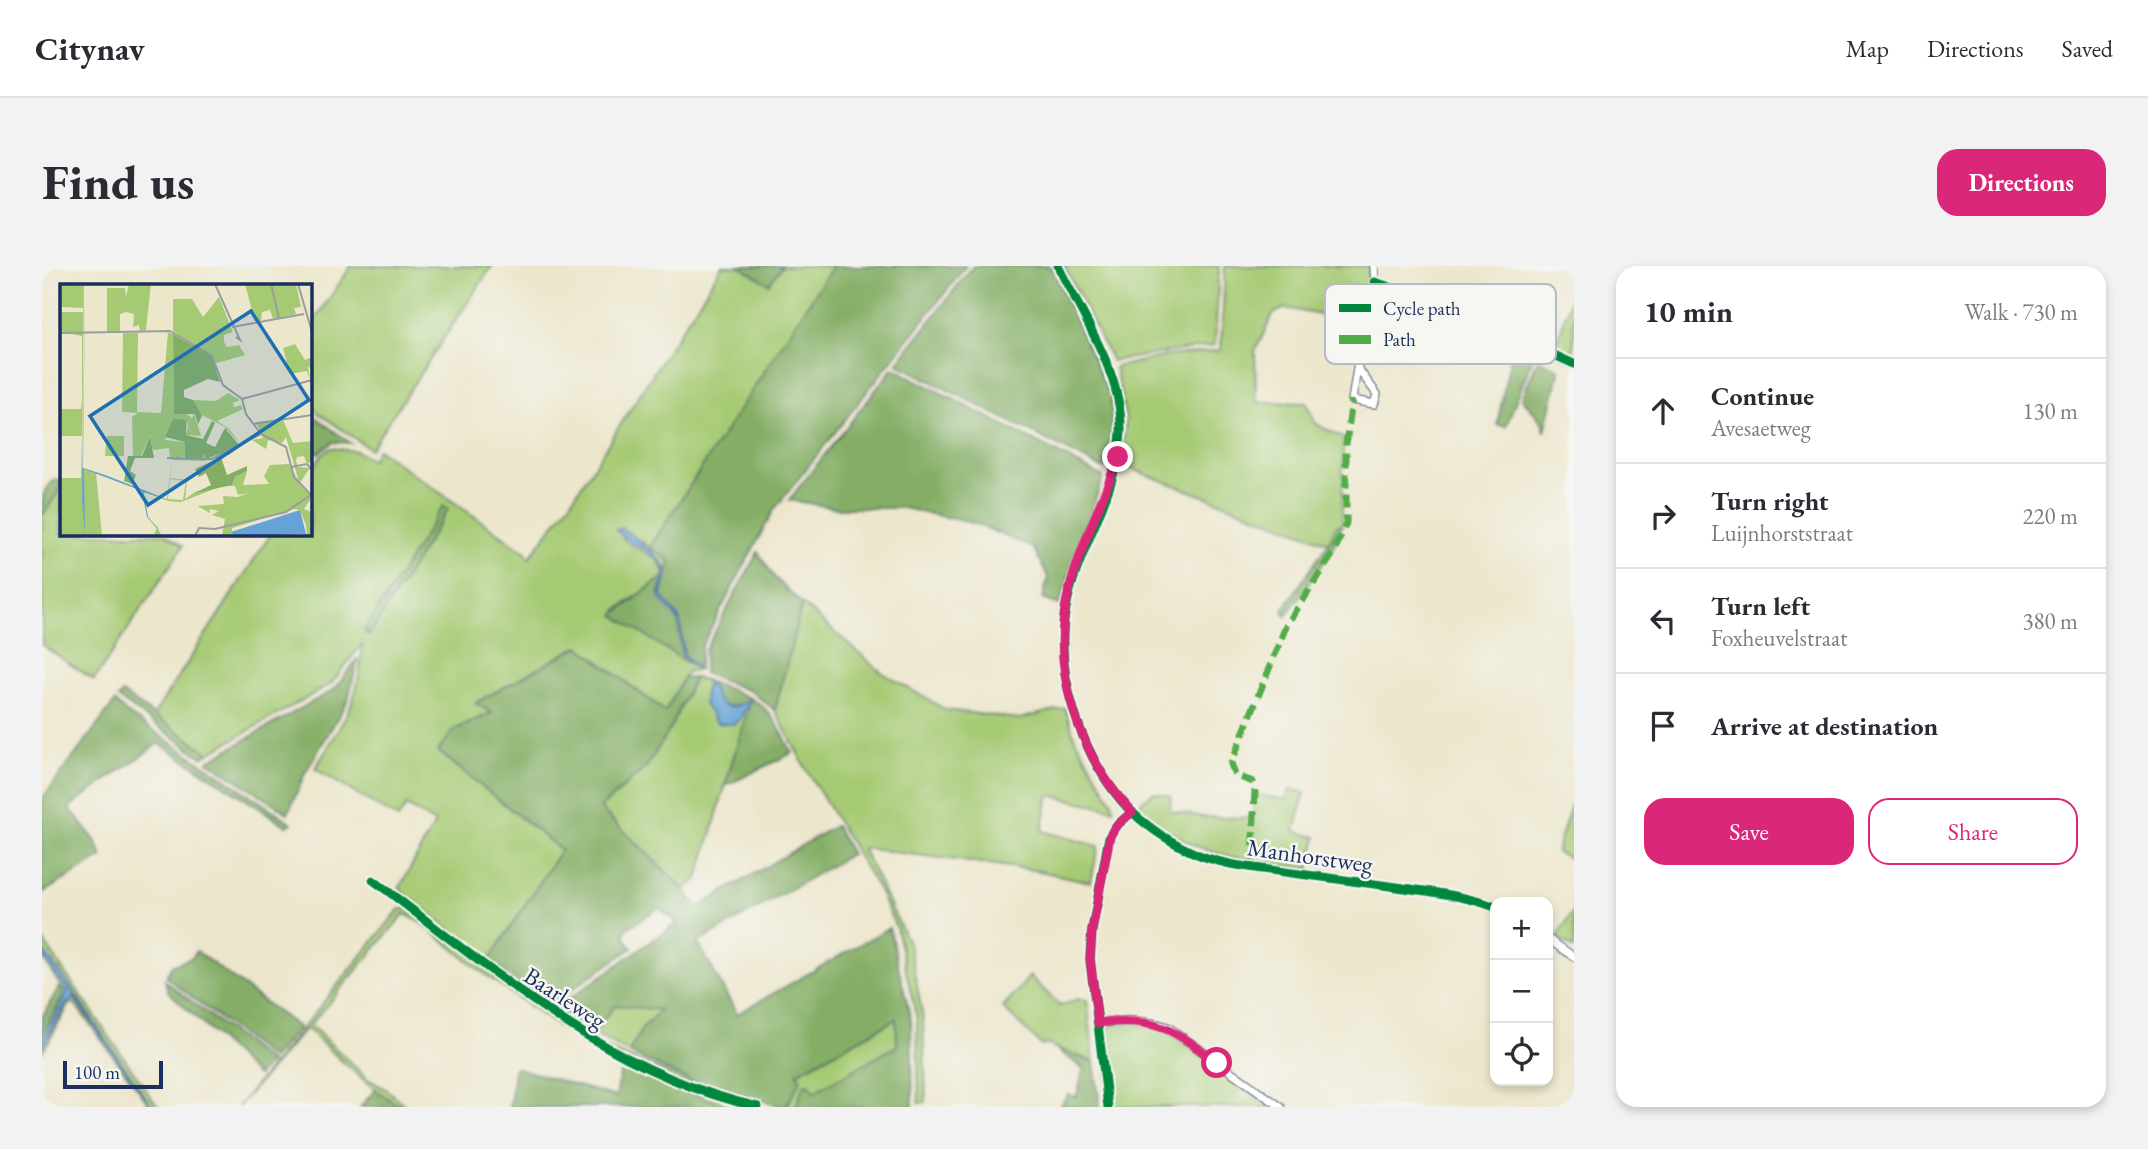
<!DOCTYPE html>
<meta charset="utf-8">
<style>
body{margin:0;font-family:"EB Garamond",serif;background:#f2f2f3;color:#2b2b33}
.controls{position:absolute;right:21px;bottom:21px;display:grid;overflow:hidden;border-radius:14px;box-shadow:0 4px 10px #0003}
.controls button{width:63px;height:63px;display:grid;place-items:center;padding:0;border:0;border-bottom:2px solid #e1e1e2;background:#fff;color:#2b2b33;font:35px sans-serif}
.scale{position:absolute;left:21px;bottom:18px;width:100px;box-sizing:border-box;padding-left:7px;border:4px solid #1b2f5e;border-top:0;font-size:19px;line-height:24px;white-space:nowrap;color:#1b2f5e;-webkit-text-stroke:5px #f6f6f2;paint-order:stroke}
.stop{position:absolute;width:21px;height:21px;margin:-16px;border:5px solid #db2777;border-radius:50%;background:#fff}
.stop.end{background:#db2777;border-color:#fff;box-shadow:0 2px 7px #0008}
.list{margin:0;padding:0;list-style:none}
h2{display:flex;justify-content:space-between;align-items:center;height:91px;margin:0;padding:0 28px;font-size:30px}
h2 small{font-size:23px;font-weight:400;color:#7c7c81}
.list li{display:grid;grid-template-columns:46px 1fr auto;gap:21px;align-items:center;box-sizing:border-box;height:105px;padding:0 28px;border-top:2px solid #e1e1e2}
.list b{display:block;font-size:26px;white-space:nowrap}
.list p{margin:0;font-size:23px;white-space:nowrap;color:#7c7c81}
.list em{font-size:23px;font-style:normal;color:#7c7c81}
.actions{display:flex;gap:14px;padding:21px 28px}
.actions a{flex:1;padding:16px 0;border:2px solid #db2777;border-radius:21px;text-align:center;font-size:24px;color:#db2777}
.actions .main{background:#db2777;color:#fff}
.icon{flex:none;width:38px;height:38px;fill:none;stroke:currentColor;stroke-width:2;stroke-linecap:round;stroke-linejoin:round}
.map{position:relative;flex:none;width:1532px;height:841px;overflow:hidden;border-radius:21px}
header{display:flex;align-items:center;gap:42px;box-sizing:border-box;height:98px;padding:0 35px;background:#fff;border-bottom:2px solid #e1e1e2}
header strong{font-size:33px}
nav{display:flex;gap:38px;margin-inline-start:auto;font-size:24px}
.intro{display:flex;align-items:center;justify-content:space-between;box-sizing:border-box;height:168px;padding:0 42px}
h1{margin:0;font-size:49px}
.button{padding:18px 32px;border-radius:21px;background:#db2777;color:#fff;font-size:24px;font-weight:700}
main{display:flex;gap:42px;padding:0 42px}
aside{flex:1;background:#fff;border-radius:21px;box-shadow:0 4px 10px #0003}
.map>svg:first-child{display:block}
.green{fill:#a6ca73;stroke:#607c68;stroke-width:2}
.forest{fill:#84ae65;stroke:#506e62;stroke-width:2}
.water{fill:#65a2d6;stroke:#40689a;stroke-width:2}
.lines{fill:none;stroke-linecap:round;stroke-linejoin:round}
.street-casing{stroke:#848a94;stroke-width:10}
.street{stroke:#fff;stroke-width:7}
.quiet{stroke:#52ab49;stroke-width:7;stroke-dasharray:14 7;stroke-linecap:butt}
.cycleway-casing{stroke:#f6f6f2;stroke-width:13}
.cycleway{stroke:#00873e;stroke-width:9}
.route{stroke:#db2777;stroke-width:9}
.labels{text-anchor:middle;stroke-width:5;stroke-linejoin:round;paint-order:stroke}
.street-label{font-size:24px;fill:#1b2f5e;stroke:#f6f6f2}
.inset-road{fill:none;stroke:#989d9f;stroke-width:2}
.view{fill:#1f6fb2;fill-opacity:0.15;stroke:#1f6fb2;stroke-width:3.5}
.inset-edge{fill:none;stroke:#1b2f5e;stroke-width:3.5}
.key{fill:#f6f6f2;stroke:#b4bac6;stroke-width:2}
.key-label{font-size:19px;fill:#1b2f5e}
</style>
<header>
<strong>Citynav</strong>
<nav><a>Map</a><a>Directions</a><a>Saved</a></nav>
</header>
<div class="intro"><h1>Find us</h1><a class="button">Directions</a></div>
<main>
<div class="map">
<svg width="1532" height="841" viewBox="0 0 1532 841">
<rect width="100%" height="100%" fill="#f6f6f2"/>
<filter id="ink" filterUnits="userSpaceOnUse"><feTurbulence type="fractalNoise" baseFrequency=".0143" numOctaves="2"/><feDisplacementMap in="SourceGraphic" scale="14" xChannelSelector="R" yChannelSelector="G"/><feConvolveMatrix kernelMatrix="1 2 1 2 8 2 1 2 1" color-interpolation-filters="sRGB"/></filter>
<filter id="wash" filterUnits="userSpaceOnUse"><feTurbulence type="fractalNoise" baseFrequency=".00686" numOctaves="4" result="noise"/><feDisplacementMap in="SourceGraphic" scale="28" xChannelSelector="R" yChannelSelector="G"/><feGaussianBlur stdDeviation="1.57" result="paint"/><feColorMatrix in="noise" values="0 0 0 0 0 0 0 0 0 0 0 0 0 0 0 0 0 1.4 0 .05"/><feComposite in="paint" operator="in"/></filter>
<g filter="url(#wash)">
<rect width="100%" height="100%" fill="#ece6cb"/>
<g class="green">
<polygon points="309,0 450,0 328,183 268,141 268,62"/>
<path d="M680 0H698L727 17 740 0H791L608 281 628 295 625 308 620 296 601 276 588 272 580 263 582 274 615 294 624 309 575 344 656 404 645 406 624 446 536 380 434 437 451 446 417 461 397 486 519 584 447 694 357 623 393 557 364 540 356 553 273 503C301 456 319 435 320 378L289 418 167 487 111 450 229 268H268V208L279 189 289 182 314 185 330 194 335 183 484 286 487 292 529 236Z"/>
<polygon points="1022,0 1177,0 1173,79 1070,95"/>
<polygon points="1183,0 1327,0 1328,19 1320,57 1243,42 1231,48 1213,85 1214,136 1264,137 1274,158 1301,172 1300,260 1295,259 1287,277 1079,199 1084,154 1073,101 1125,90 1179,84"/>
<polygon points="1532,21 1532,96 1512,87"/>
<polygon points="19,222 19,268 123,268 141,280 52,414 0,379 0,250"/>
<polygon points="760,338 839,406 904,444 977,453 1023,442 1033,472 1070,536 1071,543 1007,529 1000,565 1056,580 1049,616 992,604 820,582 867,678 881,752 884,836 877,837 875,753 854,661 836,623 764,503 733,444"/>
<path d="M652 412 662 414 666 419 663 421 671 453 692 458 698 453 709 432 656 613 642 623 558 542C612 499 624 472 652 412Z"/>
<path d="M1248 523 1263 527 1253 565 1275 571 1267 603C1199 594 1152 590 1096 545L1099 536 1112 526 1129 530 1128 545 1161 551 1211 552 1213 529 1245 533Z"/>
<polygon points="1532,530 1532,594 1514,586"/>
<path d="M364 642 558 780 709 841C627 841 499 751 435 702 415 687 384 656 362 648L268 759 326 813 345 824 365 841C346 841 282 778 264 762L196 841 357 644Z"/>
<polygon points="1532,644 1532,683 1515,671"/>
<polygon points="0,673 116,841 110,841 16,702 11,706 21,716 26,729 0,775 0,768 22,726 0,691"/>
<polygon points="988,710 1018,740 1036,733 1045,734 1052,796 1004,778 1000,780 961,742"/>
<polygon points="29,732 34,734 109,841 32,737 28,738 0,787"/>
<polygon points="573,739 619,744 600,763 587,787 551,767"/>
<polygon points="855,752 855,780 771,826 767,818 762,819 754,841 745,841 757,815 755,807"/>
<polygon points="1080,756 1112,760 1131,769 1229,841 1069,841 1061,768 1071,758"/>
</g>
<g class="forest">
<polygon points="698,0 740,0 727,18"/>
<polygon points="791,0 924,0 731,245 660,379 656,404 572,349 624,309 617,327 637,356 640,390 655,404 642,389 637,352 620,329 628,295 608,281"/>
<polygon points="931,0 1009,0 1069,132 1070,161 1062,203 855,98"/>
<polygon points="1471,78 1492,89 1464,160 1455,159"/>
<polygon points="1496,93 1518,103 1503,166 1501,157 1480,132"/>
<polygon points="851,102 1061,211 1017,339 1001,333 1006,311 991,282 931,257 861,242 796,242 747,234"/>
<polygon points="268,147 308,177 291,176 276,187 268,183"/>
<path d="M15 213 19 215V222L0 250C0 232 0 221 15 213Z"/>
<polygon points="401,240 406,243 327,370 322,365"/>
<polygon points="1295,259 1300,260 1290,283 1244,350 1241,344 1287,276"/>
<polygon points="716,286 732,311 760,338 733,444 708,425 661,407 663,384"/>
<polygon points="537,380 623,446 641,412 652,412 628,463 605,500 558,542 642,623 656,641 793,560 809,588 656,677 695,748 847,662 869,754 871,841 754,841 761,820 766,818 772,826 855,780 854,753 755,807 759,814 743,841 645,813 587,787 600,763 618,744 573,739 551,767 496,731 498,728 524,735 635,657 617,642 584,663 583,672 590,682 523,728 496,720 486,724 447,694 519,584 396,485 412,464 450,447 433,437"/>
<polygon points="316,392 306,434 263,507 246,547 166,495 293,423"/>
<path d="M662 414C717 435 724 432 750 487L683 520 709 433C677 450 677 435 662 414Z"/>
<polygon points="80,427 167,487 160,491 76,432"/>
<polygon points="73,436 83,446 250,557 245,560 117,477 27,541 53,574 61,591 0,627 0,533"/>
<polygon points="154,685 257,762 230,793 124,711 129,700 151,691"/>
<polygon points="123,715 228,796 215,810 126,725"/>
<polygon points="17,721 22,729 0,768 0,751"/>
<polygon points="1013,782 1052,796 1058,841 1018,841 1026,828 1034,831 1042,803"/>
<polygon points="580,797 637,824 692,841 468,841 472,804 475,802 574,831"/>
<polygon points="333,824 358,841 318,841"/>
</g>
<g class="water">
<path d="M580 263C590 268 623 293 625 307 626 314 620 322 620 329L638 354 642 389 656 404 640 390 637 356 618 331C617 322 623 317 624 309 624 287 585 278 574 264Z"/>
<path d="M669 419C676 441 685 449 709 432L698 453 692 458 675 457 662 438 663 421Z"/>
<polygon points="0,682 110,841 32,732 24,738 0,782 0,775 26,726 0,688"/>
</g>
</g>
<g filter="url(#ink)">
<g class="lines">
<defs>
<g id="street">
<path d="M1016 0C1040 50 1081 108 1079 166 1076 227 1035 283 1024 342 1011 407 1040 490 1083 539 1101 558 1125 574 1148 585 1175 598 1205 601 1235 605 1275 610 1315 616 1355 621 1388 626 1422 629 1453 641"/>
<polyline points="1333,16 1407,41 1532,98"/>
<polyline points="1316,103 1335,128 1332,138 1310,134 1326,35 1333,16 1332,0"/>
<path d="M331 614C451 704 565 807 716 841"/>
<polyline points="1506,673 1532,691"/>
<path d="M1056 757C1081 754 1102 753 1126 761L1239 841"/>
<polyline points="1066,841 1048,693 1050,664 1067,571 1073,561 1090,546"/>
</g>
</defs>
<use href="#street" class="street-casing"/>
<use href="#street" class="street"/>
<polyline class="quiet" points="1210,601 1213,523 1211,516 1193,509 1189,498 1244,360 1292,286 1304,257 1304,178 1310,134"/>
<defs>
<g id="cycleway">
<path d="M1016 0C1040 50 1081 108 1079 166 1076 227 1035 283 1024 342 1011 407 1040 490 1083 539 1101 558 1125 574 1148 585 1175 598 1205 601 1235 605 1275 610 1315 616 1355 621 1388 626 1422 629 1453 641"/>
<polyline points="1333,16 1407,41 1532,98"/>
<path d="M331 614C451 704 565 807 716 841"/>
<polyline points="1066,841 1048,693 1050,664 1067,571 1073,561 1090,546"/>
</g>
</defs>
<use href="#cycleway" class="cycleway-casing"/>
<use href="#cycleway" class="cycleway"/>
</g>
</g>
<g class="lines" filter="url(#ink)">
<path class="route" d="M1076 191C1059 241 1032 292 1023 343 1011 412 1042 496 1090 546L1073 561 1068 570 1050 664 1048 693 1056 757C1112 751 1132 762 1175 797"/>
</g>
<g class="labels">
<g class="street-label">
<text transform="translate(1268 590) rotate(8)" y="8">Manhorstweg</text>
<text transform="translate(523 732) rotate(33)" y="8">Baarleweg</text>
</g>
</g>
<g transform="translate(18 18)">
<rect width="252" height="252" fill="#ece6cb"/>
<path d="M0 0H24L22 184 45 191 107 215 112 175 146 168V175L165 171V165L172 153 167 170 176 167 165 172 143 177 112 176 110 194 127 196 125 215 135 208 159 201H172L175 193 187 187 183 201 209 200 204 192 210 181 229 180 239 198 226 153 222 159 208 156 206 165 192 156 203 154 196 138 223 136 233 159 252 157V177L247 180 244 172 237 173 236 177 238 183 250 184 239 200 252 213 244 225 252 228V252H242L247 251 246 241 240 226 234 225 172 244V252H162L165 235 152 231 159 227 150 225V229L139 223 138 222 164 220 163 212 177 213 190 209 178 211 175 202H162L121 218 108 217 84 208 88 233 97 243 101 250 93 252 97 245 87 233 82 207 36 189 42 252H0V194H21L22 152H0V125H21L22 114V52L0 48V28H23V24L0 23ZM110 195 126 197 123 216 108 215ZM69 0H91L86 46 80 47 79 41 73 43 74 30 66 28 60 30V49H47V4H65L66 12ZM185 0H236L241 23 234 24 236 30 213 35 210 26 202 28 201 37 195 38ZM159 13 173 48 164 51V58L167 63 179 61 185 71 157 79 113 47V15H132L143 33ZM100 46 113 50 114 129 127 130 132 134 134 129 141 152 126 151 128 143 126 130V136L108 148 105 156 125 158V175L110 173 109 164 93 166 90 151 81 172H73L72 133 78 129 62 128 63 49H78L77 128 101 129 108 48ZM235 60 245 76 252 73V86L248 82 250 96 247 87 230 90 223 64ZM168 109 180 116 173 119 174 123 181 121 183 125 157 137 168 144 174 151 180 160 165 143 138 129 133 116 156 117ZM47 152H64V172H45Z" fill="#a6ca73" fill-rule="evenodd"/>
<path d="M113 50 152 73 160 98 148 95 124 106V113L133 116 142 132 138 140 135 130H114ZM127 131 126 151 143 155 152 137 155 139 146 159 155 163 165 144 180 162 146 175 145 169 141 175H125V158L105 153 113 135 126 136ZM90 152 94 174H75L70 187 76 191 72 200 64 197 68 172H82ZM161 173 167 191 187 182V187L175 193 172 201 135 209 151 201 146 189 139 193 135 185Z" fill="#84ae65"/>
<path d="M25 0 23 184 45 191 106 215 83 208 88 233 98 245 97 247 94 252 98 244 87 233 82 207 24 185 25 252 22 216ZM240 226 246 250 174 252 171 248Z" fill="#65a2d6"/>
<path class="inset-road" d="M155 0 180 56 176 53M211 0 219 34M238 0 252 48M172 43 244 30M0 49 110 47 152 72 163 101 182 115 252 96M182 115 186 130 201 150 226 163 234 193 252 212M193 140 252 131M107 174 152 175 201 150M231 183 247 180 252 186M135 252 139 244 155 245 226 228 252 210"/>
<path class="view" d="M191 27 249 116 88 221 30 132Z"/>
<rect width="252" height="252" class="inset-edge"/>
</g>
<rect x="1283" y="18" width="231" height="80" rx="10" class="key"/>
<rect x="1297" y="38" width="32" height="8" fill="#00873e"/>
<rect x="1297" y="69" width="32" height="9" fill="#52ab49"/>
<g class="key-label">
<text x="1341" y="49">Cycle path</text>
<text x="1341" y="80">Path</text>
</g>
</svg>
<div class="controls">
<button>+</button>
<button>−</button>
<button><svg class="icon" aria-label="locate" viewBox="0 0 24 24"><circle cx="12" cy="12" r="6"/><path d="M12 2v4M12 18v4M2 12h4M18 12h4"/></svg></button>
</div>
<div class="scale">100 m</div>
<div class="stop" style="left:1175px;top:797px"></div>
<div class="stop end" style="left:1076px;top:191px"></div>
</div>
<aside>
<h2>10 min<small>Walk · 730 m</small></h2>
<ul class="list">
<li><svg class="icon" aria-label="ahead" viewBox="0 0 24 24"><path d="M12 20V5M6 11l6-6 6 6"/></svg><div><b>Continue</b><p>Avesaetweg</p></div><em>130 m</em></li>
<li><svg class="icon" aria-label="right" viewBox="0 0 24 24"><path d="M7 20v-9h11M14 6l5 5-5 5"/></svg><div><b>Turn right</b><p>Luijnhorststraat</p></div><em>220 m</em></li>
<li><svg class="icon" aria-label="left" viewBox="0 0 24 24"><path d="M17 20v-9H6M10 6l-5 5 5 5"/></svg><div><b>Turn left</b><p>Foxheuvelstraat</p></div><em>380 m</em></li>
<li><svg class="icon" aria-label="arrive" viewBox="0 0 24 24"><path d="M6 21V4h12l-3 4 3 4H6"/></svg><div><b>Arrive at destination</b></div></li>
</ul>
<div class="actions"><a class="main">Save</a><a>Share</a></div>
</aside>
</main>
